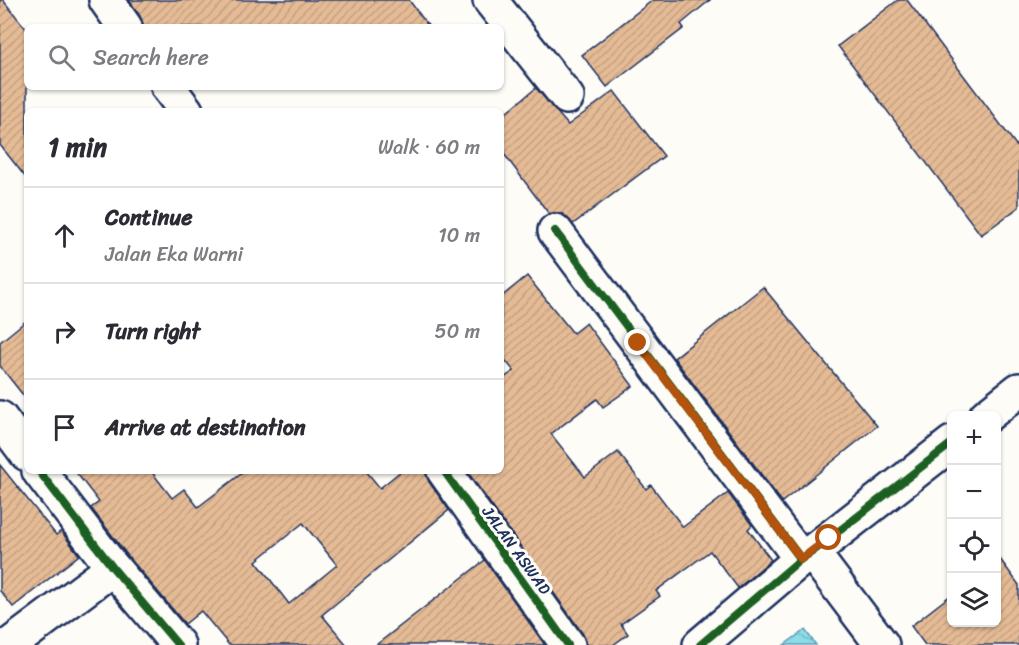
<!DOCTYPE html>
<meta charset="utf-8">
<style>
body{margin:0;font-family:Sriracha,sans-serif;background:#f7f7f7;color:#2b2b33}
.controls{position:absolute;right:18px;bottom:18px;display:grid;overflow:hidden;border-radius:9px;box-shadow:0 2px 4px #0004}
.controls button{width:54px;height:54px;display:grid;place-items:center;padding:0;border:0;border-bottom:2px solid #e1e1e2;background:#fff;color:#2b2b33;font:30px sans-serif}
.stop{position:absolute;width:18px;height:18px;margin:-14px;border:4px solid #b45309;border-radius:50%;background:#fff}
.stop.end{background:#b45309;border-color:#fff;box-shadow:0 2px 6px #0008}
.list{margin:0;padding:0;list-style:none}
h2{display:flex;justify-content:space-between;align-items:center;height:78px;margin:0;padding:0 24px;font-size:26px}
h2 small{font-size:20px;font-weight:400;color:#7c7c81}
.list li{display:grid;grid-template-columns:39px 1fr auto;gap:18px;align-items:center;box-sizing:border-box;height:96px;padding:0 24px;border-top:2px solid #e1e1e2}
.list b{display:block;font-size:22px;white-space:nowrap}
.list p{margin:0;font-size:20px;white-space:nowrap;color:#7c7c81}
.list em{font-size:20px;font-style:normal;color:#7c7c81}
.icon{flex:none;width:33px;height:33px;fill:none;stroke:currentColor;stroke-width:2;stroke-linecap:round;stroke-linejoin:round}
.map{position:relative;flex:none;width:1019px;height:645px;overflow:hidden}
.search{position:absolute;background:#fff;box-shadow:0 2px 4px #0004;left:24px;top:24px;width:480px;height:66px;display:flex;align-items:center;gap:15px;box-sizing:border-box;padding:0 21px;border-radius:9px;color:#7c7c81;font-size:22px}
.panel{position:absolute;background:#fff;box-shadow:0 2px 4px #0004;left:24px;top:108px;width:480px;height:366px;border-radius:9px}
.map>svg:first-child{display:block}
.water{fill:url(#water-waves);stroke:#5f97b0;stroke-width:1.5}
.building{fill:url(#building-hatch);stroke:#1b2f5e;stroke-width:1.5;fill-rule:evenodd}
.lines{fill:none;stroke-linecap:round;stroke-linejoin:round}
.minor-casing{stroke:#1b2f5e;stroke-width:38}
.minor{stroke:#fdfcf7;stroke-width:33}
.cycleway-casing{stroke:#fdfcf7;stroke-width:11}
.cycleway{stroke:#1b5e20;stroke-width:8}
.route{stroke:#b45309;stroke-width:8}
.labels{text-anchor:middle;stroke-width:6;stroke-linejoin:round;paint-order:stroke}
.street-label{font-size:16px;fill:#1b2f5e;stroke:#fdfcf7}
</style>
<div class="map">
<svg width="1019" height="645" viewBox="0 0 1019 645">
<defs>
<pattern id="water-waves" width="16" height="10" patternUnits="userSpaceOnUse" patternTransform="scale(1.5)"><rect width="16" height="10" fill="#8cdde7"/><path d="M0 5q4-4 8 0t8 0" fill="none" stroke="#78bec9"/></pattern>
<pattern id="building-hatch" width="6" height="6" patternUnits="userSpaceOnUse" patternTransform="scale(1.5)"><rect width="6" height="6" fill="#e5bb95"/><path d="M-1 1l2-2M0 6l6-6M5 7l2-2" fill="none" stroke="#c4a183"/></pattern>
</defs>
<rect width="100%" height="100%" fill="#fdfcf7"/>
<filter id="ink" filterUnits="userSpaceOnUse"><feTurbulence type="fractalNoise" baseFrequency=".0167" numOctaves="2"/><feDisplacementMap in="SourceGraphic" scale="12" xChannelSelector="R" yChannelSelector="G"/><feConvolveMatrix kernelMatrix="1 2 1 2 8 2 1 2 1" color-interpolation-filters="sRGB"/></filter>
<g filter="url(#ink)">
<polygon class="water" points="805,630 816,645 784,645"/>
<g class="building">
<polygon points="0,0 3,0 27,30 27,179 0,145"/>
<polygon points="129,0 409,0 429,27 143,27 140,16"/>
<polygon points="653,0 710,0 681,24 684,28 607,87 582,55"/>
<polygon points="898,0 907,0 1019,149 1019,207 981,235 838,46"/>
<polygon points="536,88 568,125 614,91 664,156 573,224 563,214 549,214 501,150 501,117"/>
<polygon points="527,276 573,333 586,323 633,386 603,407 597,399 551,434 585,477 618,452 646,489 651,485 683,527 728,493 752,525 748,529 771,560 738,588 710,551 656,591 660,596 621,624 628,634 613,645 586,645 583,634 467,471 501,471 501,380 514,371 501,355 501,297"/>
<polygon points="763,287 877,426 782,502 674,358"/>
<polygon points="27,320 27,400 0,366 0,342"/>
<polygon points="0,465 56,535 61,531 79,555 13,607 0,591"/>
<path d="M75 471H151L172 498 184 489 198 507 245 471H366L380 488 401 471H426L429 482 449 510 322 615 347 645H229L201 611 185 624 128 556 91 508 99 502ZM303 523 337 565 289 604 256 561Z"/>
<polygon points="1000,559 1019,585 1019,645 925,645 911,626 951,595 951,622 996,622 996,562"/>
<polygon points="485,560 545,645 376,645"/>
</g>
<g class="lines">
<defs>
<g id="minor">
<polyline points="106,0 125,27"/>
<polyline points="490,0 567,97"/>
<polyline points="168,87 186,111"/>
<polyline points="555,231 801,559"/>
<polyline points="986,416 1019,390"/>
<polyline points="0,418 27,454"/>
<polyline points="39,471 113,568 178,645"/>
<polyline points="444,471 568,645"/>
<polyline points="812,552 882,645"/>
<polyline points="10,645 113,568"/>
<polyline points="700,645 801,559 812,552 952,443"/>
</g>
</defs>
<use href="#minor" class="minor-casing"/>
<use href="#minor" class="minor"/>
<defs>
<g id="cycleway">
<polyline points="555,231 801,559"/>
<polyline points="39,471 113,568 178,645"/>
<polyline points="444,471 568,645"/>
<polyline points="700,645 801,559 812,552 952,443"/>
</g>
</defs>
<use href="#cycleway" class="cycleway-casing"/>
<use href="#cycleway" class="cycleway"/>
</g>
</g>
<g class="lines" filter="url(#ink)">
<polyline class="route" points="638,343 801,559 829,538"/>
</g>
<g class="labels">
<g class="street-label">
<text transform="translate(517 550) rotate(54)" y="6">JALAN ASWAD</text>
</g>
</g>
</svg>
<div class="controls">
<button>+</button>
<button>−</button>
<button><svg class="icon" aria-label="locate" viewBox="0 0 24 24"><circle cx="12" cy="12" r="6"/><path d="M12 2v4M12 18v4M2 12h4M18 12h4"/></svg></button>
<button><svg class="icon" aria-label="layers" viewBox="0 0 24 24"><path d="M12 4l9 5-9 5-9-5zM3 14l9 5 9-5"/></svg></button>
</div>
<div class="stop" style="left:829px;top:538px"></div>
<div class="stop end" style="left:638px;top:343px"></div>
<div class="search"><svg class="icon" aria-label="search" viewBox="0 0 24 24"><circle cx="10" cy="10" r="6"/><path d="M15 15l6 6"/></svg>Search here</div>
<section class="panel">
<h2>1 min<small>Walk · 60 m</small></h2>
<ul class="list">
<li><svg class="icon" aria-label="ahead" viewBox="0 0 24 24"><path d="M12 20V5M6 11l6-6 6 6"/></svg><div><b>Continue</b><p>Jalan Eka Warni</p></div><em>10 m</em></li>
<li><svg class="icon" aria-label="right" viewBox="0 0 24 24"><path d="M7 20v-9h11M14 6l5 5-5 5"/></svg><div><b>Turn right</b></div><em>50 m</em></li>
<li><svg class="icon" aria-label="arrive" viewBox="0 0 24 24"><path d="M6 21V4h12l-3 4 3 4H6"/></svg><div><b>Arrive at destination</b></div></li>
</ul>
</section>
</div>
